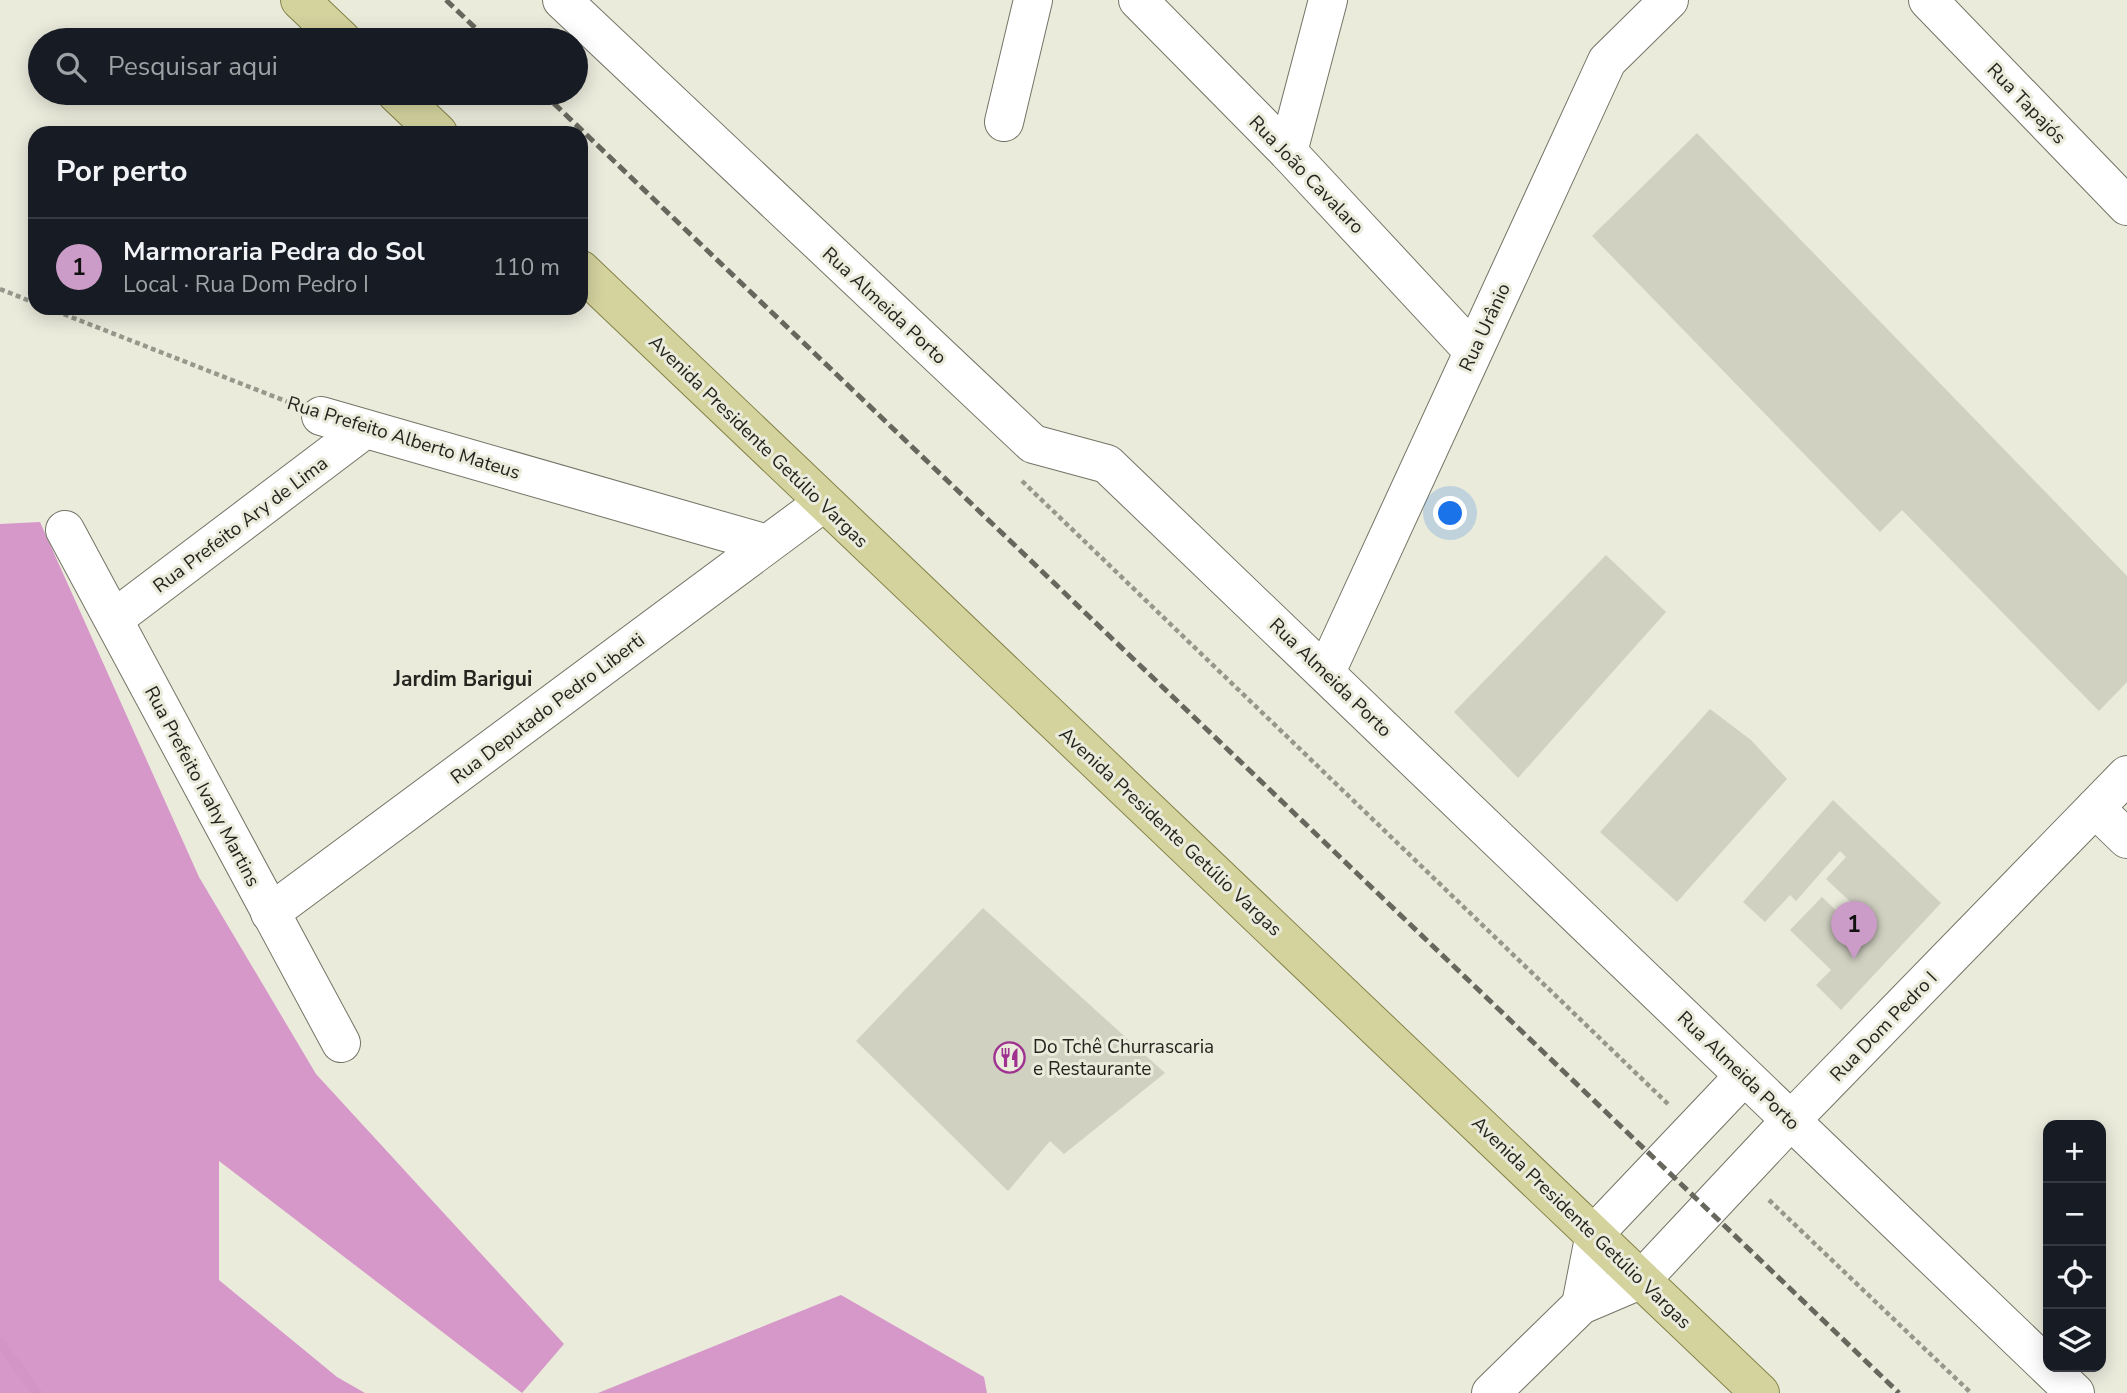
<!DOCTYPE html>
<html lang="pt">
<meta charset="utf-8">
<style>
body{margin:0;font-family:"Nunito Sans",sans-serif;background:#242831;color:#f1f3f6}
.controls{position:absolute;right:21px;bottom:21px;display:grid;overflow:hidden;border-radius:14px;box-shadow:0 4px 18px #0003}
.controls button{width:63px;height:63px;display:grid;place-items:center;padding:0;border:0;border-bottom:2px solid #363941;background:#171b24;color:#f1f3f6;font:35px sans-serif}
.you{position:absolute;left:1451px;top:514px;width:24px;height:24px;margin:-18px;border:5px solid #fff;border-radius:50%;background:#1a73e8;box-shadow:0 0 0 10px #1a73e833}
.badge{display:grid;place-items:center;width:46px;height:46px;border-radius:50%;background:#cc9cc8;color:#111;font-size:23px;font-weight:700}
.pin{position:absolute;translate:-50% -58px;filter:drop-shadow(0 2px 4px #0008)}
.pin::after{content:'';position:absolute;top:37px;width:24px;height:21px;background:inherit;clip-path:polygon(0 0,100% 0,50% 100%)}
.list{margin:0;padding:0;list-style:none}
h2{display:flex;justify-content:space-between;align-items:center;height:91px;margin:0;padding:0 28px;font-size:30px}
h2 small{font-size:23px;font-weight:400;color:#9ea1a6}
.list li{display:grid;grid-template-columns:46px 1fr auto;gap:21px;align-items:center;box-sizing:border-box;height:98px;padding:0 28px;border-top:2px solid #363941}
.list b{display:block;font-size:26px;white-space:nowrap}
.list p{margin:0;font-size:23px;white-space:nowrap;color:#9ea1a6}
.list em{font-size:23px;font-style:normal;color:#9ea1a6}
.icon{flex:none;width:38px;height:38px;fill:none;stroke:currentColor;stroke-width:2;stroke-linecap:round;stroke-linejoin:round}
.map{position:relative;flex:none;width:2127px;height:1393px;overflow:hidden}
.search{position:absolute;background:#171b24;box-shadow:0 4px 18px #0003;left:28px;top:28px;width:560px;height:77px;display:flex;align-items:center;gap:18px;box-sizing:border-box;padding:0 24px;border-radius:38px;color:#9ea1a6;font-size:26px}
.panel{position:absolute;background:#171b24;box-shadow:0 4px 18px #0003;left:28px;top:126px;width:560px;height:189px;border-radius:21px}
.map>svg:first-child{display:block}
.forest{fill:#d698c9}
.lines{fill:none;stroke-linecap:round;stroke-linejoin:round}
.stream{stroke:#d395c6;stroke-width:10}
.building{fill:#d0d1c1}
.minor-casing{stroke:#747466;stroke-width:40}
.major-casing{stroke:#848348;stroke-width:40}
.path{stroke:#97988c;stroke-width:4.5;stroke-dasharray:5 3.5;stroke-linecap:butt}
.minor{stroke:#fff;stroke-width:38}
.major{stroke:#d4d39e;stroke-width:38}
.rail{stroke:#67675e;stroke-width:5;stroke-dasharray:10 5;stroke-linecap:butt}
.labels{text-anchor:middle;stroke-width:6;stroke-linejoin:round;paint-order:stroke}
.street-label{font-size:19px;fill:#25251f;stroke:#eaebdb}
.poi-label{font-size:19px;fill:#25251f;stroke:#eaebdb;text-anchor:start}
.neighbourhood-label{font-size:21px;font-weight:bold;fill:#25251f;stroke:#eaebdb}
</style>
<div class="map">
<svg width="2127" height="1393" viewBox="0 0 2127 1393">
<rect width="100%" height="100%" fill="#eaebdb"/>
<g class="forest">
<polygon points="40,522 199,877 316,1074 564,1344 522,1393 219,1161 219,1280 337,1377 365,1393 0,1393 0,524"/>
<polygon points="841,1295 984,1377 987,1393 598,1393"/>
</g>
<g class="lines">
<polyline class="stream" points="0,1343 37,1393"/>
</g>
<g class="building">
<polygon points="1697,133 2127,576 2127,682 2099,711 1902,510 1880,532 1592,236"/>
<polygon points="1606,555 1666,612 1518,778 1454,712"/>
<polygon points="1710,709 1751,740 1787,779 1677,902 1600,832"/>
<polygon points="1833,800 1941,903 1841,1010 1816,985 1831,970 1790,930 1822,897 1847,921 1858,909 1826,879 1846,857 1840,851 1796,901 1790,895 1765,922 1743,902"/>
<polygon points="983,908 1165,1073 1064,1154 1050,1141 1008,1191 856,1041"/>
</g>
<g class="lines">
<defs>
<g id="minor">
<polyline points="562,0 1033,444 1107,464 2075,1393"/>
<polyline points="1138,0 1288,152 1473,351"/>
<polyline points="1928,0 2127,206"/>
<polyline points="1004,122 1033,0"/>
<polyline points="1288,152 1328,0"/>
<polyline points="321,416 767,544"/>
<polyline points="65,530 341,1043"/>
<polyline points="115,618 365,429"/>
<polyline points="1326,672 1607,61 1669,0"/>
<polyline points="2095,808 2127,839"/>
<polyline points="270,913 823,503"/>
<polyline points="1581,1305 1595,1233 1744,1076"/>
<polyline points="1491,1393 1581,1305 1642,1279 1791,1120 2127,775"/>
</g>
<g id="major">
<polyline points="300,0 342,40"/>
<polyline points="396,93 438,133"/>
<polyline points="581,270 1760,1393"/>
</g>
</defs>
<use href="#minor" class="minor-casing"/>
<use href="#major" class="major-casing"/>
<g class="path">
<polyline points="0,289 35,303"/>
<polyline points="48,308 288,402"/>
<polyline points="1022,481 1668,1104"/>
<polyline points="1769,1200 1971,1393"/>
</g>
<use href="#minor" class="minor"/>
<use href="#major" class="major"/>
<g class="rail">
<polyline points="446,0 488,40"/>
<polyline points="543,93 1899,1393"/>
</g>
</g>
<defs>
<symbol id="restaurant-ring" viewBox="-11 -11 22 22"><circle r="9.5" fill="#eaebdb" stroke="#9f3190" stroke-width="1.5"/><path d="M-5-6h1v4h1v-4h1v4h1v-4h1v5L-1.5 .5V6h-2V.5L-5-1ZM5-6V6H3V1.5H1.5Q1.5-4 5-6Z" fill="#9f3190"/></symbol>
</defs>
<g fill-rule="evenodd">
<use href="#restaurant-ring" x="992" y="1040" width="35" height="35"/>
</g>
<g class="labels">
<g class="street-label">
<text transform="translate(2027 103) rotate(46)" y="7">Rua Tapajós</text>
<text transform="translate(1307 174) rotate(46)" y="7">Rua João Cavalaro</text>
<text transform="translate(885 305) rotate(43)" y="7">Rua Almeida Porto</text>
<text transform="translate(1484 327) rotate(-65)" y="7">Rua Urânio</text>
<text transform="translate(404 437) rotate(17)" y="7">Rua Prefeito Alberto Mateus</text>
<text transform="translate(759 441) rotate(44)" y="7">Avenida Presidente Getúlio Vargas</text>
<text transform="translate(240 524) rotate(-37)" y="7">Rua Prefeito Ary de Lima</text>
<text transform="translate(1331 677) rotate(44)" y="7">Rua Almeida Porto</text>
<text transform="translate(547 708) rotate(-37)" y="7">Rua Deputado Pedro Liberti</text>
<text transform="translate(203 786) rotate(62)" y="7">Rua Prefeito Ivahy Martins</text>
<text transform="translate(1171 831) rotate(43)" y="7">Avenida Presidente Getúlio Vargas</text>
<text transform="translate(1883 1026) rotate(-46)" y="7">Rua Dom Pedro I</text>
<text transform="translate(1739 1070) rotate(44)" y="7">Rua Almeida Porto</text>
<text transform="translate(1582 1222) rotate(44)" y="7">Avenida Presidente Getúlio Vargas</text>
</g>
<g class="poi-label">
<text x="1033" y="1053">Do Tchê Churrascaria<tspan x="1033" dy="22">e Restaurante</tspan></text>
</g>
<g class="neighbourhood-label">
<text x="463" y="686">Jardim Barigui</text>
</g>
</g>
</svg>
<div class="controls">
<button>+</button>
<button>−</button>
<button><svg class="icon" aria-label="locate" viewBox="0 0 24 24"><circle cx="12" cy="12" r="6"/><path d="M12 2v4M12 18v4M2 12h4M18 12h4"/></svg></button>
<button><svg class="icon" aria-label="layers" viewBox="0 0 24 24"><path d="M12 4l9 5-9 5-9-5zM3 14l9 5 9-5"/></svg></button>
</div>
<div class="you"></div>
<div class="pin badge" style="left:1854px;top:959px">1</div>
<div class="search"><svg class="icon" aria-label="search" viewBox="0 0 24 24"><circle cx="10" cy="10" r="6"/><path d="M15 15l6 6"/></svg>Pesquisar aqui</div>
<section class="panel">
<h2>Por perto<small></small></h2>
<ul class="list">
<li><span class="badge">1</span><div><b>Marmoraria Pedra do Sol</b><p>Local · Rua Dom Pedro I</p></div><em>110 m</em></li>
</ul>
</section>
</div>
